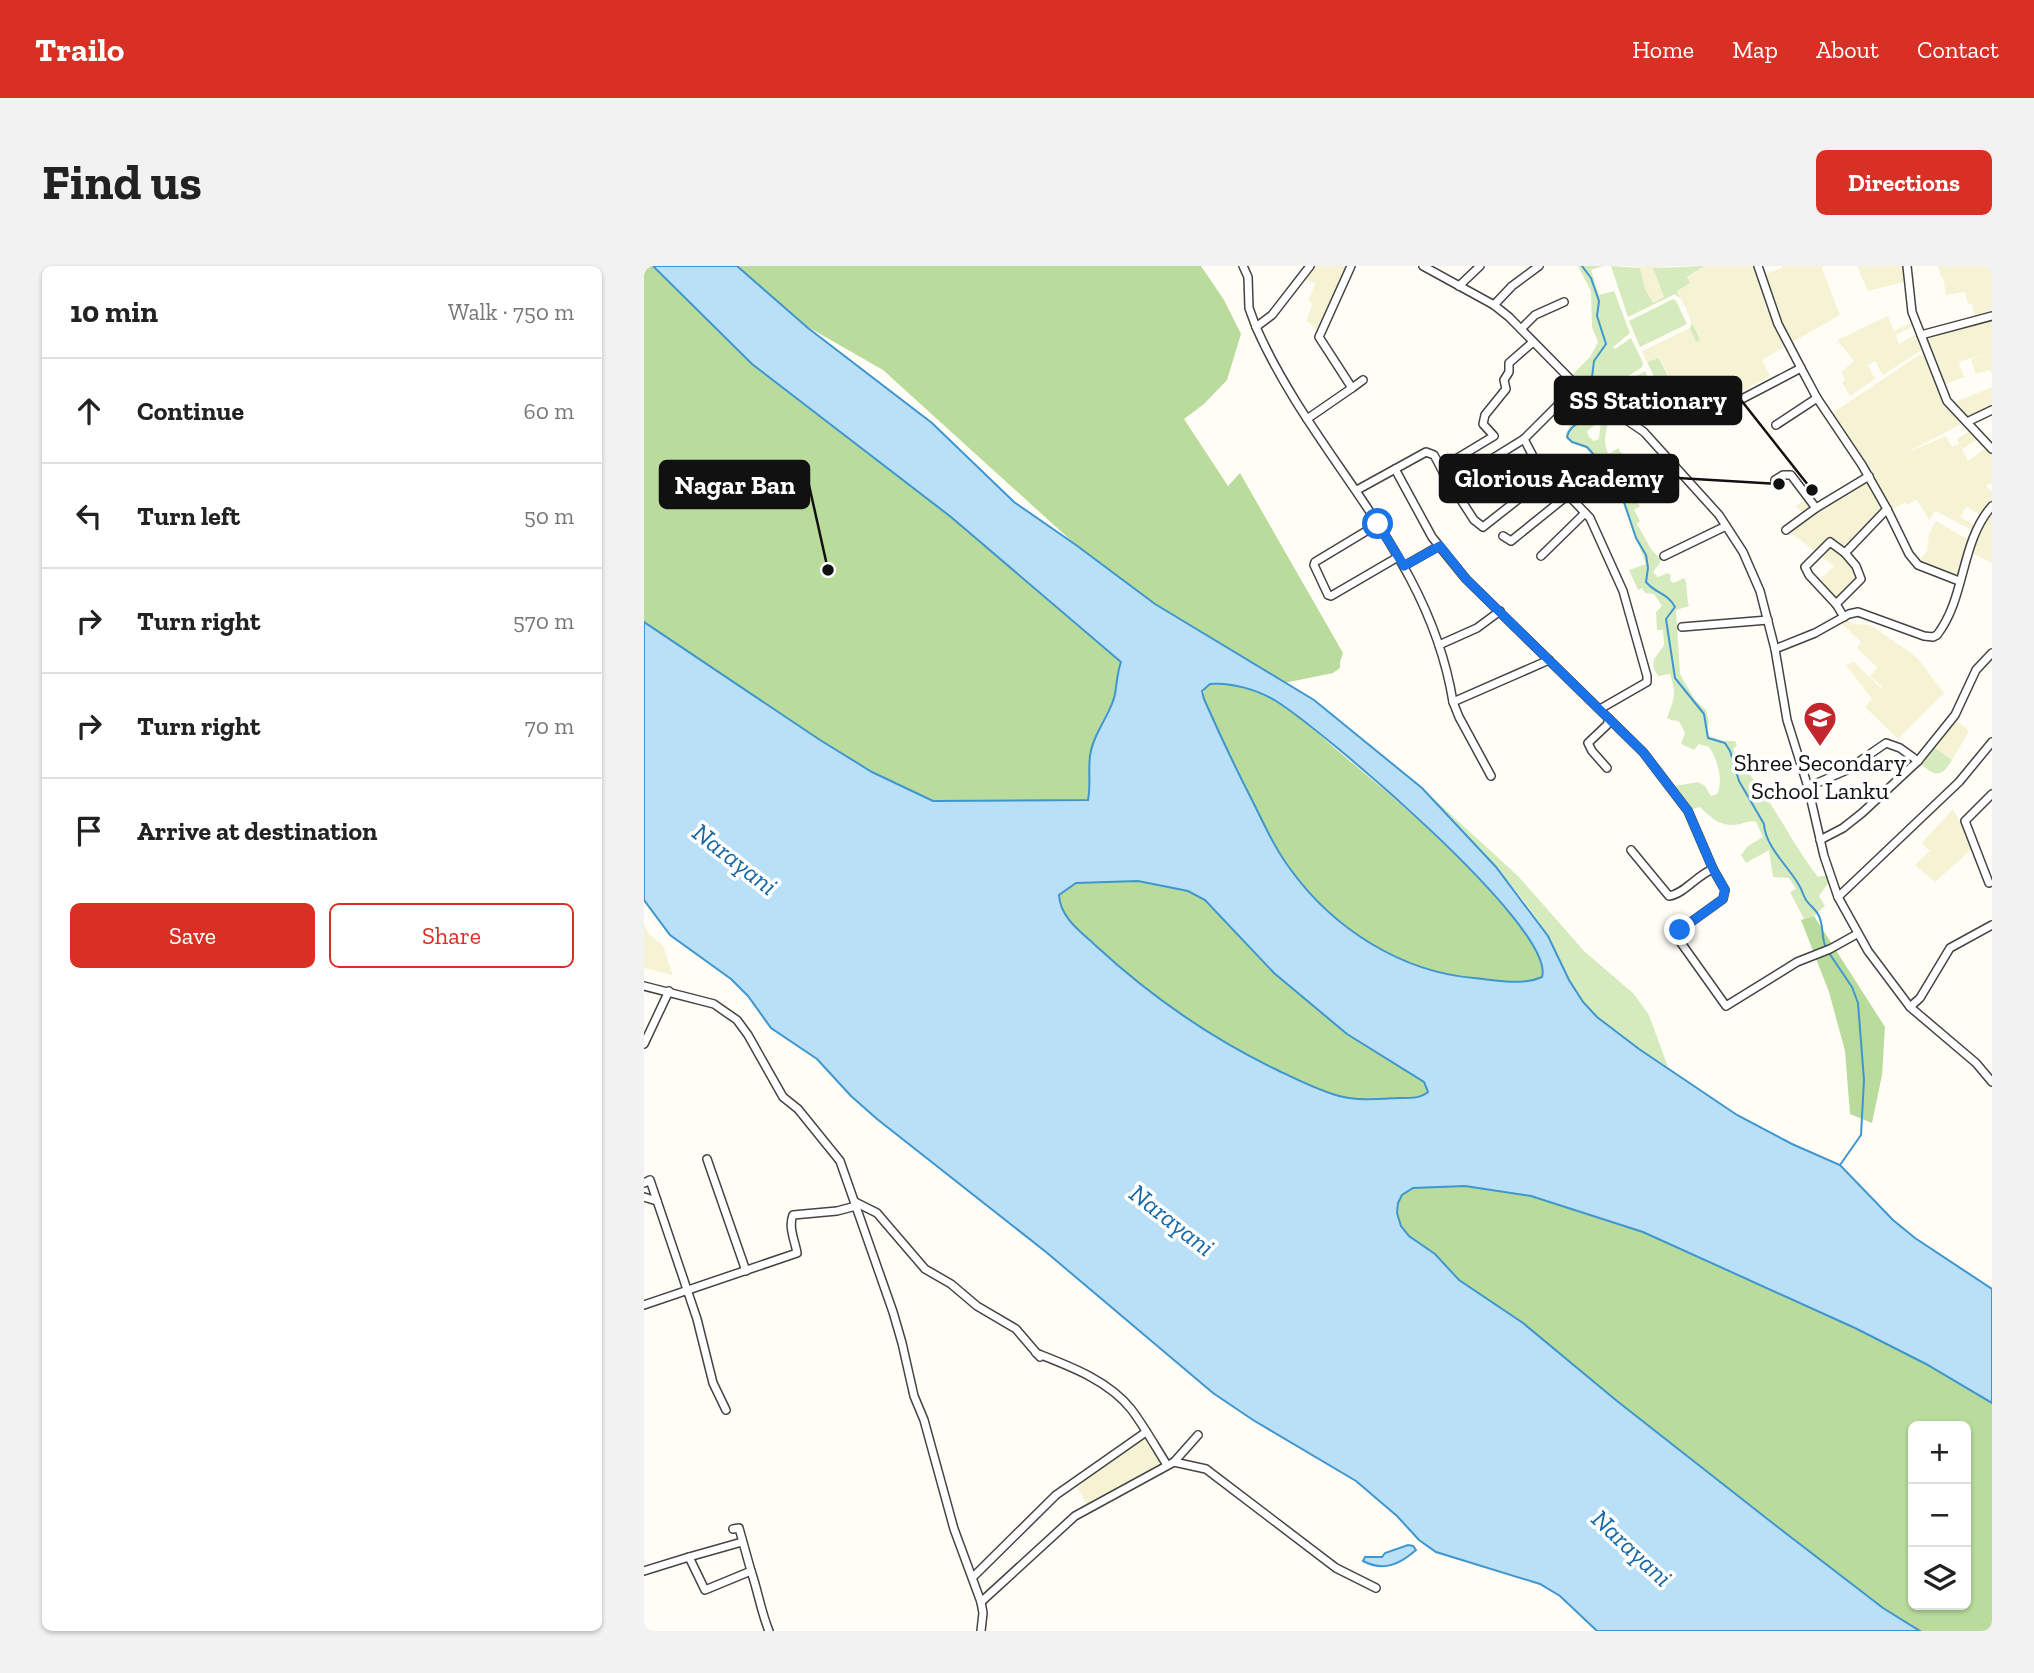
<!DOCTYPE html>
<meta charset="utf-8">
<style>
body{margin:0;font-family:"Zilla Slab",serif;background:#f2f2f2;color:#222}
.controls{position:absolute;right:21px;bottom:21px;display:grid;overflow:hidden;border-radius:10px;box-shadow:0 2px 5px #0004}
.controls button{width:63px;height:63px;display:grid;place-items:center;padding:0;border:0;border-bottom:2px solid #e0e0e0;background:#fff;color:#222;font:35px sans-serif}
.stop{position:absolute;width:21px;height:21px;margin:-16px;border:5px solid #1a73e8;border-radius:50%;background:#fff}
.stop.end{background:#1a73e8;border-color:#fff;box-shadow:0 2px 7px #0008}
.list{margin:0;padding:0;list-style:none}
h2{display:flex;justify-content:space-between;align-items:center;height:91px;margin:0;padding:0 28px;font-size:30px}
h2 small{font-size:23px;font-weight:400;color:#767676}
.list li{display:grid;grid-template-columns:46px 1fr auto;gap:21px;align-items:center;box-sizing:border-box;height:105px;padding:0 28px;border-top:2px solid #e0e0e0}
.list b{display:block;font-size:26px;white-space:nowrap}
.list em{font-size:23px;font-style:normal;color:#767676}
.actions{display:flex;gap:14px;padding:21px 28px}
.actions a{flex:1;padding:16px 0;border:2px solid #d93025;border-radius:10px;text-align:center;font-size:24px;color:#d93025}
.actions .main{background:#d93025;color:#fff}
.icon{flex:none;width:38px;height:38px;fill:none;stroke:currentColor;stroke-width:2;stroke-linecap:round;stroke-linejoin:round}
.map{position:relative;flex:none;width:1348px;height:1365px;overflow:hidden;border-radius:10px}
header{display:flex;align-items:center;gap:42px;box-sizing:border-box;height:98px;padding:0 35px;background:#d93025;color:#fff}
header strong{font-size:33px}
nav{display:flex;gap:38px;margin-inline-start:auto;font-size:24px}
.intro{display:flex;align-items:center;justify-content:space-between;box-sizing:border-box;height:168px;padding:0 42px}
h1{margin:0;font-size:49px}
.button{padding:18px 32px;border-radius:10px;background:#d93025;color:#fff;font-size:24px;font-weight:700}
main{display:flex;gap:42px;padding:0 42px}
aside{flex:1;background:#fff;border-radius:10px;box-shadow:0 2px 5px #0004}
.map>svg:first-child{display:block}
.farmland{fill:#f6f3d4}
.green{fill:#d5ebbd}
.forest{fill:#b9dc9c;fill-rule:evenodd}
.water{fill:#b9e0f7;stroke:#3f96cf;stroke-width:2;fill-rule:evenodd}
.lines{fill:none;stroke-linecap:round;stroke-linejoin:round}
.stream{stroke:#3f96cf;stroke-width:2}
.minor-casing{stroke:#444;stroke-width:10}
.minor{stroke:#fff;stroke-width:7}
.route{stroke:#1a73e8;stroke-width:9}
.labels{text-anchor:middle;stroke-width:7;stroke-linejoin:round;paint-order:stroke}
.poi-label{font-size:24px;fill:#111;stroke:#fff}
.water-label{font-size:26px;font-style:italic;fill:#1768a6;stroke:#fff}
.leader{fill:none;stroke:#111;stroke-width:2.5}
.callout-dot{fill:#111;stroke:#fff;stroke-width:2.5}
.callout{fill:#111;stroke:#111;stroke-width:2.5}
.callout-label{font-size:26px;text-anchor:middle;font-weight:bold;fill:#fff}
</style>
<header>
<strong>Trailo</strong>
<nav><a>Home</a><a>Map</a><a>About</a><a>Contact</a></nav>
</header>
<div class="intro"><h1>Find us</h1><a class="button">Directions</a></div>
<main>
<aside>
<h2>10 min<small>Walk · 750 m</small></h2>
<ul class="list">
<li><svg class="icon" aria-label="ahead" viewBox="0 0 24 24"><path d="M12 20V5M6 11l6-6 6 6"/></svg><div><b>Continue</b></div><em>60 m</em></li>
<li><svg class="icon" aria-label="left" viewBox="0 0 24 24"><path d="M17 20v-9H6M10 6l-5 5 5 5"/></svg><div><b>Turn left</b></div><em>50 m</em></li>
<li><svg class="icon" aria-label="right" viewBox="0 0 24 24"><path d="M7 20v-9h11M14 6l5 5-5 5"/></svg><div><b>Turn right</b></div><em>570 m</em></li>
<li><svg class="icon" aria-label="right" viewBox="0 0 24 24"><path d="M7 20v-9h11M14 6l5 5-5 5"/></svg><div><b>Turn right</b></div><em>70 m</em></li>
<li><svg class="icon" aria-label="arrive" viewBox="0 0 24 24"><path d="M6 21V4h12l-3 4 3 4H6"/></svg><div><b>Arrive at destination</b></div></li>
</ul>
<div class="actions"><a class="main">Save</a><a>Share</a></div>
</aside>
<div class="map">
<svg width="1348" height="1365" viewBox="0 0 1348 1365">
<rect width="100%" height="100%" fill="#fffdf5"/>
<g class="farmland">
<polygon points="669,0 704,0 675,65 662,54 669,38 664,35 671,18 661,13"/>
<polygon points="991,0 1024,0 1009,2 1020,31 1009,37 1001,23 996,2"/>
<polygon points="1060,0 1110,0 1122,41 1142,80 1118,94 1126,110 1046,154 1016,92 1003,96 998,85 1046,62 1052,76 1047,53 1033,24 1045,17 1043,12"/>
<polygon points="1138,0 1177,0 1196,49 1147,77 1119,9 1138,2"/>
<polygon points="1213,0 1259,0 1260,16 1224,25"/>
<polygon points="1294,0 1348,0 1348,49 1331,54 1328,38 1324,38 1321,26 1302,29 1299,11 1297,11"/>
<polygon points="1244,50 1250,65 1267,57 1269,60 1252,69 1255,78 1274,67 1279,81 1276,85 1239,109 1231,95 1224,99 1231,113 1206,130 1198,116 1201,114 1197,106 1210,95 1193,74"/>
<polygon points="1348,53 1348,108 1346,104 1332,108 1327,93 1342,87 1315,96 1320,111 1299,119 1280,69"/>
<polygon points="1275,89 1282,91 1295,124 1319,157 1260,188 1302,170 1308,181 1315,178 1313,173 1327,164 1335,173 1318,183 1324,195 1343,181 1348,187 1348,219 1345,217 1342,221 1348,225 1348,237 1337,249 1322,241 1316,251 1332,260 1330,265 1291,245 1285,254 1273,234 1263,239 1261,237 1246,244 1187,148"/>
<polygon points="1348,121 1348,141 1325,152 1311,136"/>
<polygon points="1221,214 1226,216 1241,243 1200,288 1213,311 1190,334 1177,313 1190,300 1145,265 1162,251 1152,240 1163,233 1175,244 1179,243 1187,236"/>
<polygon points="1348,244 1348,297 1327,287 1339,258"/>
<polygon points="1292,255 1325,274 1316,305 1313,308 1302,307 1275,295 1283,285 1285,268"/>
<polygon points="1203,353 1209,358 1226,359 1267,387 1274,393 1300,427 1254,473 1221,441 1228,433 1202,399 1210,396 1237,422 1238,421 1226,410 1233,401 1213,382 1217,376 1197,357"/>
<polygon points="1311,453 1325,465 1308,494 1290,481"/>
<polygon points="1309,543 1330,581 1291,616 1271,599 1286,585 1278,577"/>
<polygon points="0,659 5,668 19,680 29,709 0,702"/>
<polygon points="502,1166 523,1199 445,1242 430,1216"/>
</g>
<g class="green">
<polygon points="934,0 959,0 947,4 955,29 970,25 986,67 969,81 971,83 987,72 999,97 998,101 966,122 967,135 964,139 926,111 946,91 954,76 948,61 947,25"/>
<polygon points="967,0 996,2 1001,23 1009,37 1020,31 1009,2 1060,0 1043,11 1046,17 1033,25 1056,74 1052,76 1046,62 1048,56 1036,32 1031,28 984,51"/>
<polygon points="1029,33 1032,35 1043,58 996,81 985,55"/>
<polygon points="1015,92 1039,141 1026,144 1000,162 989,153 1017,132 1017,125 1003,96"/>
<polygon points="1001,105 1013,131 984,150 972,143 969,124"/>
<path d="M951 139 958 145 951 159 943 165 945 171 950 175 955 173 957 154 963 150 966 152C962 162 958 179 965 188L974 182 978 188 969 195 975 205 970 210 976 218 990 210 996 221 985 229 989 236 993 235 996 240 990 244 996 255 993 258 1007 283 1016 293V297L1009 306 1014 311 1024 307 1027 309 1026 314 1029 317 1040 312C1044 316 1042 331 1045 340L1032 344 1036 408 1051 434 1062 444 1065 456 1063 466 1065 470 1079 475H1091L1093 479 1089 483C1100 503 1114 518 1126 537 1142 562 1156 588 1174 611L1184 609 1185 616 1175 630 1181 640 1170 650 1160 653 1146 626 1152 623 1145 612 1129 611 1125 584 1102 597 1097 589 1104 580 1119 571 1112 556C1106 554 1103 556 1096 558 1078 562 1068 553 1056 541L1048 543 1031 520 1054 516 1060 519 1067 530 1073 528C1080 515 1073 492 1065 481L1055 478 1050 484 1037 478 1041 467C1033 448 1035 459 1023 452 1030 432 1033 429 1026 408L1014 410C1004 395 1012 392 1020 379L1019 364H1013L1012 346 1018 340 1010 328 1001 327 998 322 994 324 985 304 1002 298 973 222 943 183 923 174 922 167 933 149Z"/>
<path d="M1290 481 1308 494C1297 513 1290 510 1276 497Z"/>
<path d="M778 522 874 610 940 685 990 728 1005 749 1024 801C996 783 960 764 939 736 923 716 917 691 904 670 870 615 822 569 778 522Z"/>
</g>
<g class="forest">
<path d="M0 0H9L108 99 307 251 477 395C472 408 473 423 469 433 461 452 449 469 446 490 444 505 447 519 444 534L289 535 228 505 176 474 0 356Z"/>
<polygon points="93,0 557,0 580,34 597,68 583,114 560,138 540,153 584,220 596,207 699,387 696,396 696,402 689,407 640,417 511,338 432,279 239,104 164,61"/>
<path d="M587 418C601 423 619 427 632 435 652 447 669 463 686 478 725 512 913 661 898 711 878 720 851 714 830 712 757 706 689 662 647 604 632 584 621 561 610 539 593 504 576 469 560 433V421L566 419Z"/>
<path d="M494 615 544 625 561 634 630 707 703 768 780 816 785 826C776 833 765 831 754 832 735 832 714 835 695 830 674 824 652 813 631 803 565 771 505 729 452 679 436 665 417 651 414 629L432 617Z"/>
<polygon points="1170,650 1241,761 1238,809 1228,857 1206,848 1201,785 1185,726 1157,654"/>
<path d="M821 920 887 930 999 966 1211 1062 1282 1098 1348 1137V1365H1276L1239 1342 973 1135 879 1057 815 1014 791 988 765 970 757 960 753 947 754 937 758 929 768 922ZM1269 1160H1322V1339H1269Z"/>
</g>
<g class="water">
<path d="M9 0H93L164 62 288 157 370 236 432 279 511 338 670 434 778 522 852 601 904 670 925 714 939 736 953 751 995 783 1093 849 1148 878 1196 899 1249 954 1271 972 1348 1023V1137L1282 1098 1211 1062 999 966 887 930 821 920 769 922 758 929 754 937 753 947 757 960 765 970 791 988 815 1014 879 1057 973 1135 1126 1255 1239 1342 1276 1365H953L916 1330 896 1318 792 1286 775 1274 753 1250 712 1215 609 1154 569 1127 402 986 233 853 207 830 173 793 127 762 104 730 87 713 26 669 0 634V356L176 474 228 506 289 535 444 534C447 519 444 505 446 490 449 467 468 446 471 428 473 417 473 407 477 396L307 251 108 98ZM566 418C587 416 614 424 632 435 677 463 913 662 898 711 878 720 851 714 830 712 757 706 689 662 647 604 631 583 620 558 608 534 591 501 575 467 560 433L558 425ZM494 615 544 625 561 634 630 707 703 768 780 816 784 826C776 833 764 832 754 832 735 833 714 835 695 830 673 824 652 813 631 803 565 771 505 729 451 679 436 665 416 651 415 629L432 617Z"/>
<path d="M764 1279 769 1280 772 1284C756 1298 740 1306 719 1295L721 1291H738L741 1287Z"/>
</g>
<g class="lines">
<g class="stream">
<polyline points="938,0 947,12 955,35 953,50 962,78 950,95 947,119 960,134"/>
<path d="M956 141C949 157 927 153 923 171L928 176 943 181 951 190 976 224 992 272 1002 289 1004 302 1002 316C1012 328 1023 326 1031 341L1022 353 1031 412 1060 448 1064 472 1081 477 1086 485 1095 515 1120 558C1121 580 1144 600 1155 619 1158 624 1159 629 1162 634 1166 640 1172 643 1175 650 1180 661 1177 671 1182 682"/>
<polyline points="1185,687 1208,721 1214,737 1220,814 1217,869 1196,899"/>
</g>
<defs>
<g id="minor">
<polyline points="599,0 604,11 605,42 612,61 628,49 666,0"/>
<polyline points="779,0 850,39 865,51 933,120 1000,166 1075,249 1099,286 1116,325 1131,383 1143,454 1164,521 1180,590 1194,631 1224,685 1266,741 1332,797 1348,816"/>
<polyline points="1114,0 1134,58 1157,102 1173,132 1218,199 1243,243 1265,288 1274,299 1315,315"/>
<polyline points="1263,0 1268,46 1303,135 1348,183"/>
<polyline points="815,20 836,0"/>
<polyline points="850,39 868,20 895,0"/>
<path d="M612 61C670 193 785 286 809 436L905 394"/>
<polyline points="877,63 891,49 920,36"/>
<polyline points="1277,69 1348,50"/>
<polyline points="933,120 880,173 891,194 946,252 979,325 1003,410 1003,416 956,443"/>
<polyline points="708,122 719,114"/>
<polyline points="1092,136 1157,102"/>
<polyline points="663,153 708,122 675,71 707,0"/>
<polyline points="1323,156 1348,144"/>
<polyline points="1132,159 1173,132"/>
<polyline points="797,202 803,215 809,217 880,173"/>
<polyline points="751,203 788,271 822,313 999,486 1044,545 1069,603 1081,624 1079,633 1036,664 1035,674 1082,740 1153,696 1186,683 1213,668"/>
<polyline points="1131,214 1139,209 1147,209 1172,242 1225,210"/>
<polyline points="806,217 830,254 839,261 905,209"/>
<polyline points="713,224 782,186 790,189 797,202 850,170 839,158 841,149 862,123 860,114 865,106 865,97 889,76"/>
<polyline points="734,258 671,296 670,299 684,329 687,330 754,291"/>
<polyline points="1142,264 1172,242"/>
<polyline points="859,270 867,275 924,229"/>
<polyline points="897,290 941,247"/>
<polyline points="1020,290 1082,260"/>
<polyline points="760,300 795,280"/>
<polyline points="1192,338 1165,309 1161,301 1186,276 1201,287"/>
<polyline points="1200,351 1192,338 1217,313 1212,300 1201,287 1243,243"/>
<polyline points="1038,361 1124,354"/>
<polyline points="795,379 833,362 856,345"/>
<path d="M1131 383 1171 367 1205 348 1214 346 1280 370 1289 371 1293 369C1322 332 1316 276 1348 240"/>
<polyline points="809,436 815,451 847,510"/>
<polyline points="963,502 948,485 944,477 963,459 965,453"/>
<polyline points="1164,521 1203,504 1242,477 1256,482 1274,495"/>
<polyline points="1176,574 1199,562 1218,547 1274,495 1311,449 1332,404 1348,387"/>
<path d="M987 584 1025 630C1040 628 1053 609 1069 603"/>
<polyline points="1345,617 1321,555 1348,528"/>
<polyline points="1194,631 1315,516 1348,476"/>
<polyline points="0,720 70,738 93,754 104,769 139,831 154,843 196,895 249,1046 258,1077 270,1130 280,1154 310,1263 337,1336 339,1347 337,1365"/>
<polyline points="1266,741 1276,732 1306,682 1348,659"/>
<polyline points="0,778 25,725"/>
<polyline points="63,893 102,1005"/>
<polyline points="0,917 6,914 53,1053 69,1117 82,1144"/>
<polyline points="0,931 13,935"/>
<polyline points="211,936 233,947 281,1003 307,1018 333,1040 372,1063 396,1091"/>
<path d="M0 1039 153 987C151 975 144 961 149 949L193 945 212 940"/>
<path d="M392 1087C425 1100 464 1114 487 1143 500 1160 511 1180 523 1199"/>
<polyline points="530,1196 554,1169"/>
<polyline points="89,1263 95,1262 107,1305"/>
<polyline points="45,1291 98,1276"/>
<path d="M0 1305 45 1291 61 1324 107 1305C114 1325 117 1346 125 1365"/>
<polyline points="329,1311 412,1229 502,1166"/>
<polyline points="337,1336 431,1250 530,1196 562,1203 692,1302 732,1322"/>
</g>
</defs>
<use href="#minor" class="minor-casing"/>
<use href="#minor" class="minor"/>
</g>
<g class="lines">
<polyline class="route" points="734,258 760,300 796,280 822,313 999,486 1044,545 1069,603 1081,624 1079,633 1036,664"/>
</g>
<defs>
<symbol id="school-pin" viewBox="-11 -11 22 30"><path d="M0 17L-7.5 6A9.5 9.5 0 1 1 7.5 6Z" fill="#c4262e" stroke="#fff"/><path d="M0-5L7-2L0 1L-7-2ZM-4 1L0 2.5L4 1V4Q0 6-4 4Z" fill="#fff"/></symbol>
</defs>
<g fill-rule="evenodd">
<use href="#school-pin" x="1157" y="433" width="38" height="52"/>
</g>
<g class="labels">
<g class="poi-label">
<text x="1176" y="505">Shree Secondary<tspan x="1176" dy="28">School Lanku</tspan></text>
</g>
<g class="water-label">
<text transform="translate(91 593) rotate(38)" y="9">Narayani</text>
<text transform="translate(528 954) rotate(38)" y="9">Narayani</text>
<text transform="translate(988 1282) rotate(43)" y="9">Narayani</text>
</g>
</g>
<path class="leader" d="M1168 224L1097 134M1135 218L1034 212M184 304L165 219"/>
<g class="callout-dot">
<circle cx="1168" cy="224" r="7"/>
<circle cx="1135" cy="218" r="7"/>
<circle cx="184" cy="304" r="7"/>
</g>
<g class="callout">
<rect x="911" y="111" width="186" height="47" rx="7"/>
<rect x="796" y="189" width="238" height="47" rx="7"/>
<rect x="16" y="195" width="149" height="47" rx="7"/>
</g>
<g class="callout-label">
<text x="1004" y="143">SS Stationary</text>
<text x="915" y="221">Glorious Academy</text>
<text x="91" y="228">Nagar Ban</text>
</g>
</svg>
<div class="controls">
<button>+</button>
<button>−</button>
<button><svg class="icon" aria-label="layers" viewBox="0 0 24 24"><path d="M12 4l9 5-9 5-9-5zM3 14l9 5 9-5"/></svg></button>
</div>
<div class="stop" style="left:734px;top:258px"></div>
<div class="stop end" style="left:1036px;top:664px"></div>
</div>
</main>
